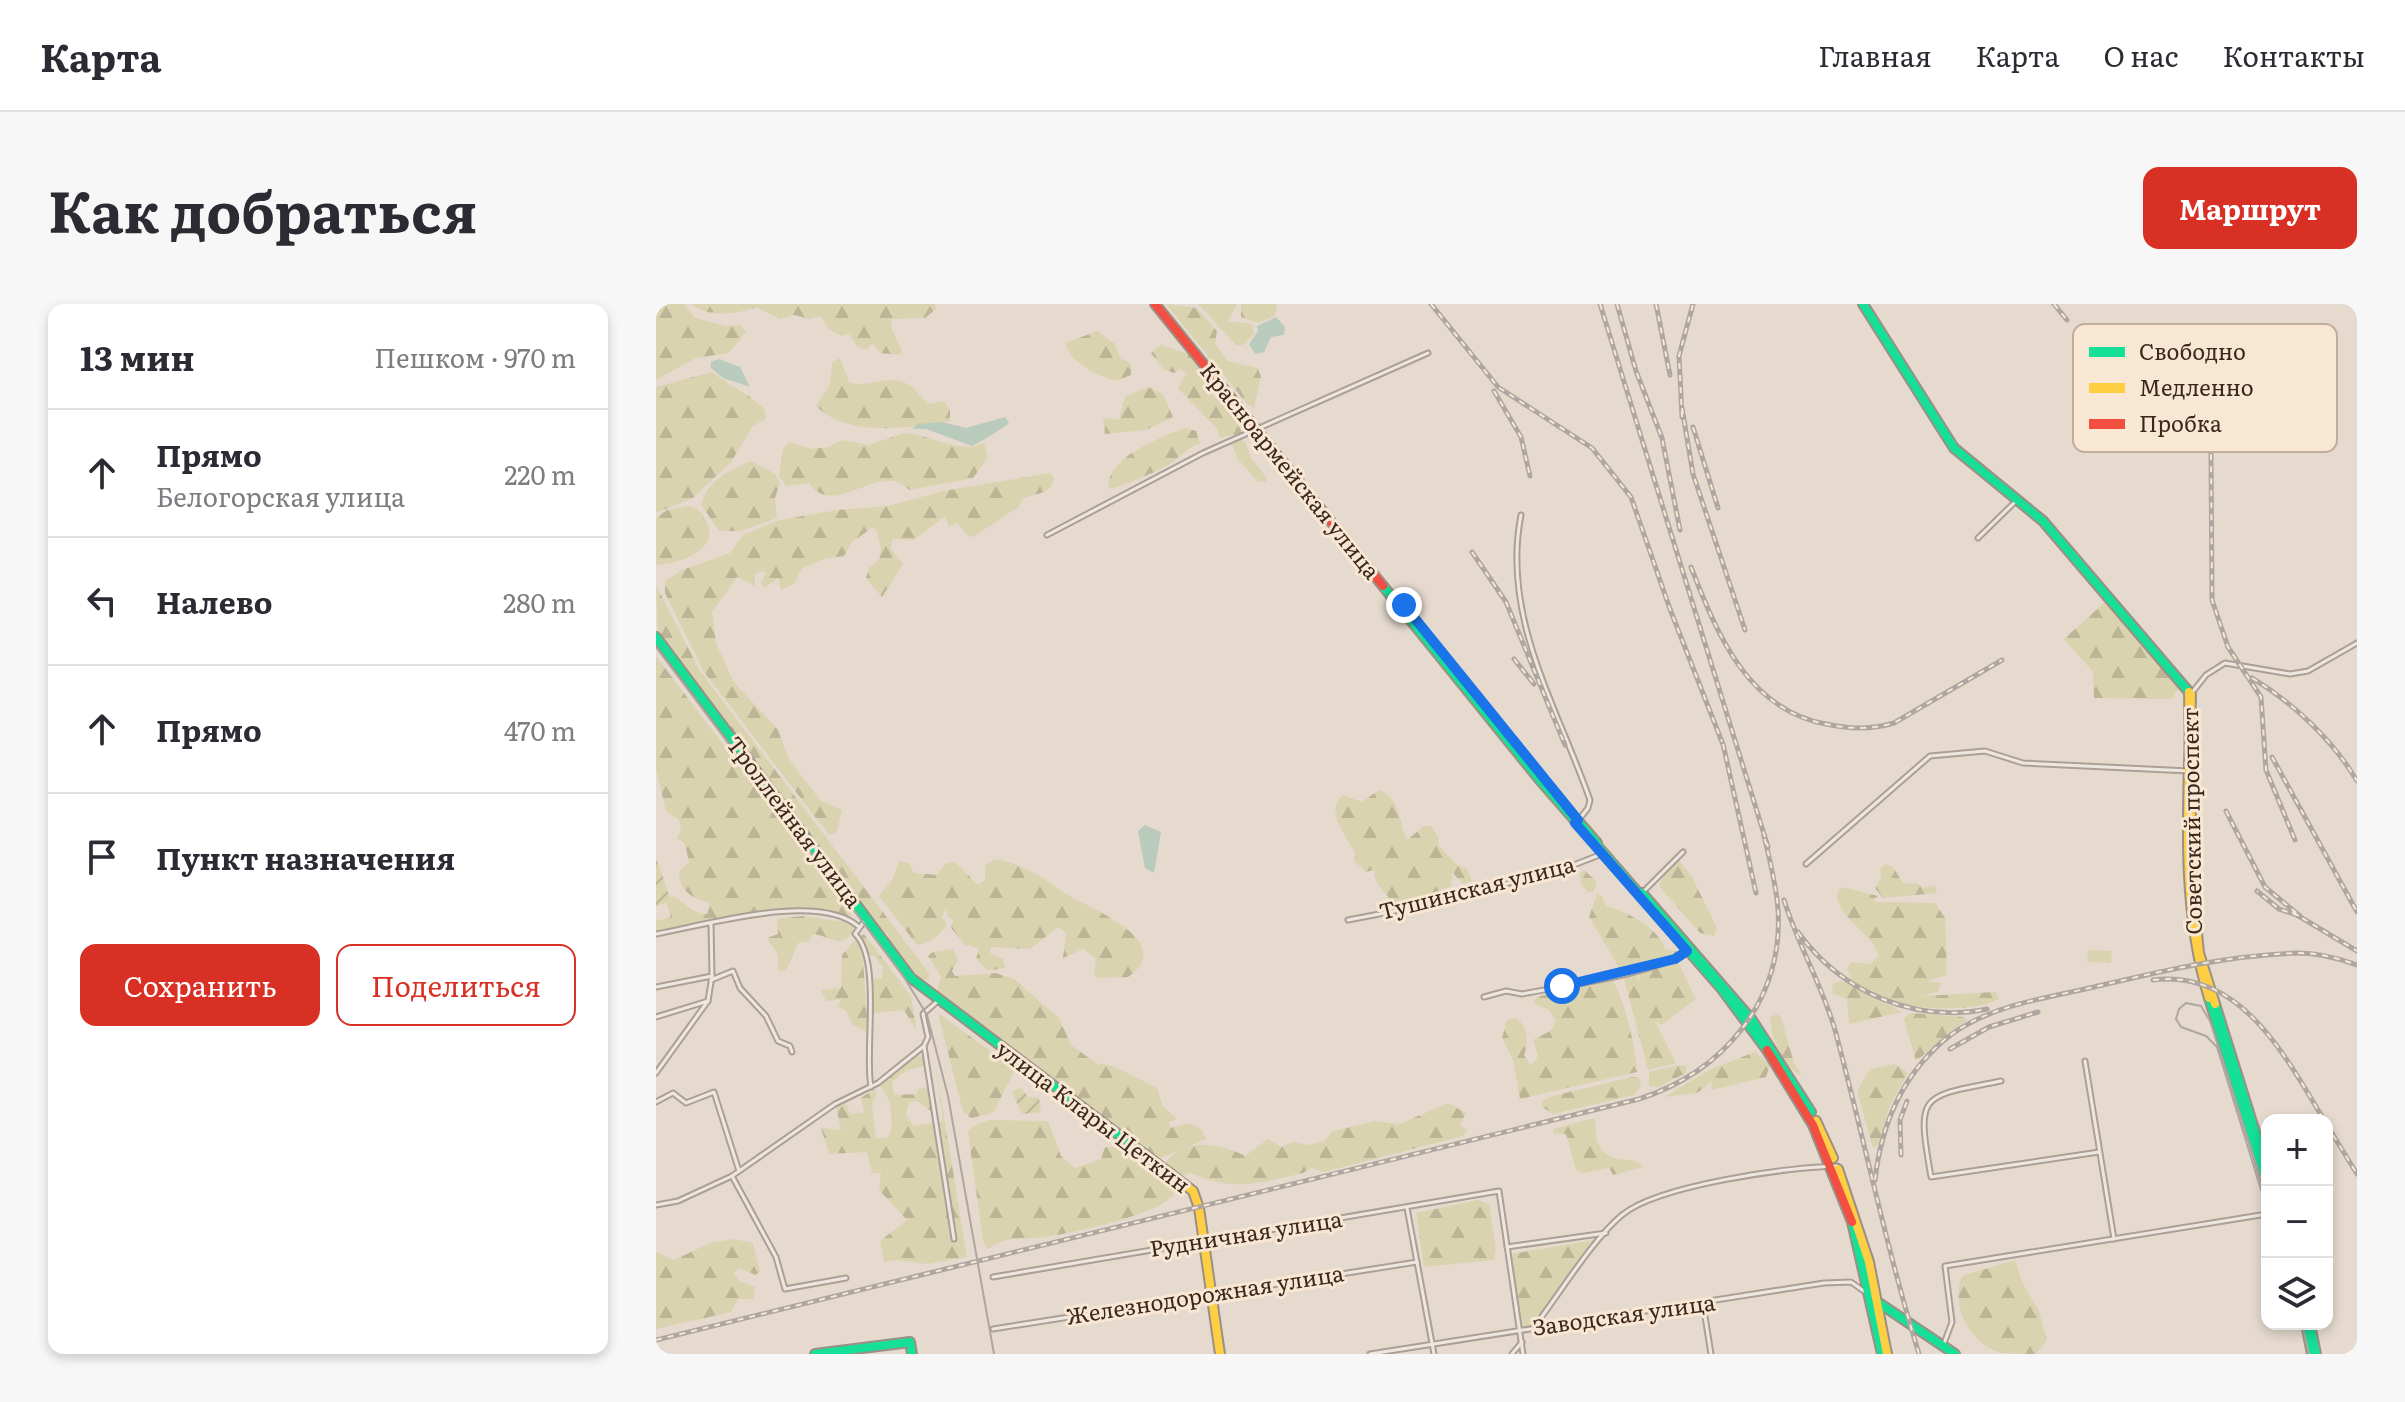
<!DOCTYPE html>
<html lang="ru">
<meta charset="utf-8">
<style>
body{margin:0;font-family:Literata,serif;background:#f7f7f7;color:#2b2b33}
.controls{position:absolute;right:24px;bottom:24px;display:grid;overflow:hidden;border-radius:16px;box-shadow:0 4px 12px #0003}
.controls button{width:72px;height:72px;display:grid;place-items:center;padding:0;border:0;border-bottom:2px solid #e1e1e2;background:#fff;color:#2b2b33;font:40px sans-serif}
.stop{position:absolute;width:24px;height:24px;margin:-18px;border:6px solid #1a73e8;border-radius:50%;background:#fff}
.stop.end{background:#1a73e8;border-color:#fff;box-shadow:0 2px 8px #0008}
.list{margin:0;padding:0;list-style:none}
h2{display:flex;justify-content:space-between;align-items:center;height:104px;margin:0;padding:0 32px;font-size:34px}
h2 small{font-size:26px;font-weight:400;color:#7c7c81}
.list li{display:grid;grid-template-columns:52px 1fr auto;gap:24px;align-items:center;box-sizing:border-box;height:128px;padding:0 32px;border-top:2px solid #e1e1e2}
.list b{display:block;font-size:30px;white-space:nowrap}
.list p{margin:0;font-size:26px;white-space:nowrap;color:#7c7c81}
.list em{font-size:26px;font-style:normal;color:#7c7c81}
.actions{display:flex;gap:16px;padding:24px 32px}
.actions a{flex:1;padding:18px 0;border:2px solid #d93025;border-radius:16px;text-align:center;font-size:28px;color:#d93025}
.actions .main{background:#d93025;color:#fff}
.icon{flex:none;width:44px;height:44px;fill:none;stroke:currentColor;stroke-width:2;stroke-linecap:round;stroke-linejoin:round}
.map{position:relative;flex:none;width:1701px;height:1050px;overflow:hidden;border-radius:16px}
header{display:flex;align-items:center;gap:48px;box-sizing:border-box;height:112px;padding:0 40px;background:#fff;border-bottom:2px solid #e1e1e2}
header strong{font-size:38px}
nav{display:flex;gap:44px;margin-inline-start:auto;font-size:28px}
.intro{display:flex;align-items:center;justify-content:space-between;box-sizing:border-box;height:192px;padding:0 48px}
h1{margin:0;font-size:56px}
.button{padding:20px 36px;border-radius:16px;background:#d93025;color:#fff;font-size:28px;font-weight:700}
main{display:flex;gap:48px;padding:0 48px}
aside{flex:1;background:#fff;border-radius:16px;box-shadow:0 4px 12px #0003}
.map>svg:first-child{display:block}
.forest{fill:url(#forest-firs)}
.park{fill:#dad3af}
.garden{fill:url(#garden-furrows)}
.water{fill:#b8cbbc}
.lines{fill:none;stroke-linecap:round;stroke-linejoin:round}
.street-casing{stroke:#aca096;stroke-width:7}
.fast-casing{stroke:#9b8f86;stroke-width:12}
.slow-casing{stroke:#9b8f86;stroke-width:12}
.jam-casing{stroke:#9b8f86;stroke-width:12}
.street{stroke:#eee7e0;stroke-width:3}
.fast{stroke:#16e098;stroke-width:8}
.slow{stroke:#ffcf43;stroke-width:8}
.jam{stroke:#f24e42;stroke-width:8}
.tram{stroke:#aea6a0;stroke-width:2}
.rail-casing{stroke:#aea6a0;stroke-width:5}
.rail{stroke:#f8e7d3;stroke-width:2;stroke-dasharray:6;stroke-linecap:butt}
.route{stroke:#1a73e8;stroke-width:10}
.labels{text-anchor:middle;stroke-width:6;stroke-linejoin:round;paint-order:stroke}
.street-label{font-size:22px;fill:#3c271d;stroke:#f8e7d3}
.key{fill:#f8e7d3;stroke:#c0ad9c;stroke-width:2}
.key-label{font-size:22px;fill:#3c271d}
</style>
<header>
<strong>Карта</strong>
<nav><a>Главная</a><a>Карта</a><a>О нас</a><a>Контакты</a></nav>
</header>
<div class="intro"><h1>Как добраться</h1><a class="button">Маршрут</a></div>
<main>
<aside>
<h2>13 мин<small>Пешком · 970 m</small></h2>
<ul class="list">
<li><svg class="icon" aria-label="ahead" viewBox="0 0 24 24"><path d="M12 20V5M6 11l6-6 6 6"/></svg><div><b>Прямо</b><p>Белогорская улица</p></div><em>220 m</em></li>
<li><svg class="icon" aria-label="left" viewBox="0 0 24 24"><path d="M17 20v-9H6M10 6l-5 5 5 5"/></svg><div><b>Налево</b></div><em>280 m</em></li>
<li><svg class="icon" aria-label="ahead" viewBox="0 0 24 24"><path d="M12 20V5M6 11l6-6 6 6"/></svg><div><b>Прямо</b></div><em>470 m</em></li>
<li><svg class="icon" aria-label="arrive" viewBox="0 0 24 24"><path d="M6 21V4h12l-3 4 3 4H6"/></svg><div><b>Пункт назначения</b></div></li>
</ul>
<div class="actions"><a class="main">Сохранить</a><a>Поделиться</a></div>
</aside>
<div class="map">
<svg width="1701" height="1050" viewBox="0 0 1701 1050">
<defs>
<pattern id="forest-firs" width="22" height="20" patternUnits="userSpaceOnUse" patternTransform="scale(2)"><rect width="22" height="20" fill="#dad3af"/><path d="M5 1l3.5 6h-7zM16 11l3.5 6h-7z" fill="#bcb596"/></pattern>
<pattern id="garden-furrows" width="10" height="10" patternUnits="userSpaceOnUse" patternTransform="scale(2)"><rect width="10" height="10" fill="#dad3af"/><path d="M-1 1l2-2M0 10L10 0M9 11l2-2" fill="none" stroke="#bcb596"/></pattern>
</defs>
<rect width="100%" height="100%" fill="#e6dace"/>
<g class="forest">
<polygon points="0,0 28,0 39,14 70,22 85,21 90,28 73,49 40,54 0,76"/>
<path d="M36 0H279L280 5 269 14 236 15 235 23 246 47 243 51 224 49 217 39 210 46 201 42 193 30 185 32 173 25 164 12 154 15 138 11 124 15 100 3C84 10 50 14 36 0Z"/>
<polygon points="510,0 541,4 561,27 559,39 571,57 602,64 605,73 598,104 591,100"/>
<polygon points="542,0 581,0 572,17 596,20 598,30 587,41 580,41"/>
<polygon points="585,0 621,0 619,12 602,19 585,13"/>
<path d="M441 27 458 39 465 55 475 59V71C471 72 467 75 463 76 450 78 409 56 410 39Z"/>
<polygon points="505,41 537,51 551,70 550,80 557,91 585,121 585,129 564,134 561,125 522,84 530,69 524,65 518,69 507,65 495,49"/>
<path d="M184 54 193 78C212 86 232 68 253 81 260 85 266 94 272 100L288 97 294 106V117C252 124 192 134 160 102L174 81 176 58Z"/>
<path d="M56 68C73 82 93 89 109 106L110 115 97 122 75 158 37 194 0 209V83Z"/>
<polygon points="492,83 507,90 517,113 490,126 449,130 447,114 463,116 469,93"/>
<path d="M529 124 540 127 544 140C533 142 522 155 512 161 505 166 457 186 453 185 448 154 506 133 529 124Z"/>
<path d="M248 129C275 130 303 151 328 139L332 153 317 174 254 186C248 183 245 178 238 177 206 174 175 210 153 179L130 182 123 172 127 145 133 138 155 145 173 143 185 136 213 141Z"/>
<polygon points="582,135 589,138 595,154 610,173 610,178 601,177 581,154 576,140"/>
<path d="M96 157 119 170 124 179 119 194 121 214 85 227H63L46 202C47 179 76 164 96 157Z"/>
<path d="M394 169 398 174C395 191 380 189 368 194L362 203 317 233 312 232 301 219 293 223 289 212 258 236 236 235 235 245 247 260 226 293 210 274 213 264 223 256 225 244 220 225 216 224 196 238 188 252 169 255 147 264C136 277 148 276 125 286L122 274 108 284 105 279 110 269 107 267 99 270V282L81 273 56 308 60 339 77 377 122 426 133 455 164 496 186 506 181 528 173 531 48 368 9 289V277L26 266 74 249 87 231 120 217 181 206 232 202 287 187Z"/>
<path d="M32 202C43 205 46 208 51 219 63 248 23 259 0 261V214L11 206Z"/>
<path d="M0 281 44 367 273 669V676L263 677C251 667 231 646 232 630L221 625 2 334Z"/>
<polygon points="1449,298 1523,383 1516,395 1438,394 1437,368 1408,335"/>
<path d="M0 352 194 609 196 614C142 590 58 620 0 628V617L15 613 11 600 16 592C29 596 34 610 51 610L54 602 52 598C36 595 23 586 23 567L33 558 29 540 21 534 25 526 23 516 10 507 0 465Z"/>
<path d="M723 486C745 494 743 519 751 536L768 522H775L782 532 783 542 800 560 811 565 816 577 807 580 796 568 795 582 776 590 769 599H737L721 579 718 566 710 568 698 557 699 549C691 533 667 505 687 491L706 498Z"/>
<path d="M339 555C365 559 386 573 406 587 428 603 525 636 472 673L442 674 438 670 440 655 427 645 407 654 410 629 402 623 374 645 335 643 334 649 347 655 349 664 332 667 320 655 323 644 309 641 295 624 297 616 292 613 290 604 286 613 291 620C285 631 274 640 261 641L223 592 236 576 243 557 253 559 258 569 281 571 290 559 299 558 322 581 329 576V561Z"/>
<polygon points="1023,556 1036,573 1061,624 1058,632 1044,629 1003,582 1011,565"/>
<polygon points="1229,560 1237,563 1247,579 1262,580 1267,584 1279,581 1281,589 1227,594 1219,584 1225,575 1224,565"/>
<polygon points="928,566 941,578 937,588 932,588 925,580 924,570"/>
<path d="M1187 583 1222 592 1217 596 1221 598 1279 599 1289 614 1291 671 1272 677 1285 679 1282 688 1265 692 1340 688 1343 695C1311 713 1201 706 1191 665L1195 658 1214 660 1223 652C1217 628 1177 613 1182 587Z"/>
<path d="M941 590 946 592 950 602C970 607 1003 624 1009 645L1020 647 1021 652 964 665 933 613Z"/>
<path d="M146 612 197 619 200 623C184 648 179 633 157 630L154 637 142 639 130 667 122 666V651L111 634 122 630 121 615Z"/>
<polygon points="208,630 255,692 261,727 248,706 217,709 215,676 226,674 227,663 218,652 211,651 205,632"/>
<polygon points="198,637 206,641 212,729 196,720 190,707 181,702 186,695 170,697 165,686 185,684 186,651"/>
<polygon points="297,645 302,656 296,667 299,672 340,669 358,675 403,714 415,741 440,759 457,762 501,784 507,802 521,815 513,818 514,824 534,819 546,826 550,835 500,856 280,693 285,672 272,652 277,648"/>
<polygon points="1019,659 1023,660 1040,695 1006,721 996,715 988,695 1020,759 992,766 968,674 978,670 983,677 984,668"/>
<path d="M955 675C967 687 981 750 981 768L864 795 857 756 846 734 851 716 861 714C872 724 873 738 868 751L875 762 882 752 877 736 894 727 900 717 893 706 878 700 880 693Z"/>
<polygon points="1180,678 1191,678 1246,708 1193,720 1191,695 1177,690 1176,682"/>
<polygon points="282,709 356,763 357,770 337,809 315,814 307,808"/>
<polygon points="1254,709 1307,713 1311,716 1260,757 1248,715"/>
<path d="M1120 710 1125 713 1138 759 1146 772C1128 763 1115 735 1114 714Z"/>
<polygon points="1099,748 1114,761 1110,773 1055,786 1056,777 1041,789 1008,793 1055,765"/>
<path d="M260 750 269 754 270 762 251 766 236 778 238 791 261 790 262 785 274 782 279 810 261 797 253 798 250 811 257 822 287 817 278 751 311 953 271 960 242 956 228 958 224 937 251 916 223 886 225 869H216L211 848 173 850 165 824 185 826 180 803 190 799 194 810 208 808 205 794 218 785 221 789 216 800 220 835 232 833C240 818 235 792 223 781Z"/>
<polygon points="1239,760 1252,769 1234,801 1222,841 1217,844 1201,787 1214,765"/>
<polygon points="1023,761 1030,762 1030,769 1003,783 993,782 993,768"/>
<polygon points="976,773 983,774 985,782 978,791 897,810 886,803 887,797 896,792"/>
<path d="M792 799 810 809 804 821 811 826 807 832 668 868 655 864 647 869C599 880 580 888 534 869L525 872 509 861C523 833 566 839 589 852L612 835 625 843 637 838 652 841 668 837 677 827 719 817 744 820Z"/>
<path d="M938 814C942 823 937 833 944 843 956 862 976 850 988 863L957 871 953 864 927 869 920 866 910 830H898L897 825Z"/>
<path d="M333 816 392 817 405 852 419 864 445 855 449 843 461 844 517 884 518 890C504 911 416 929 389 933 364 937 353 930 332 945L327 937 312 828 317 822Z"/>
<polygon points="822,896 833,900 840,944 838,956 768,963 760,909"/>
<polygon points="77,935 97,939 104,968 99,971 84,964 78,969 83,977 99,983 98,995 82,995 75,1008 0,1025 0,948 18,956 54,939"/>
<polygon points="939,936 877,1021 866,1023 855,950"/>
<path d="M1359 956 1367 980 1383 1007 1391 1036 1380 1050C1369 1050 1357 1050 1347 1049 1314 1042 1294 1002 1306 972Z"/>
</g>
<polygon class="park" points="1432,646 1456,647 1455,659 1431,658"/>
<g class="garden">
<polygon points="0,553 15,597 0,602"/>
<polygon points="365,783 372,793 383,794 385,808 366,810 356,788"/>
</g>
<g class="water">
<polygon points="620,13 629,23 628,31 615,33 608,48 599,50 593,40 602,27 601,22"/>
<polygon points="63,55 84,63 94,83 67,74 55,64 55,58"/>
<path d="M349 113 353 119C348 124 324 138 316 142L270 125H256L261 120 286 118 310 124Z"/>
<polygon points="489,521 505,528 498,569 489,564 482,527"/>
</g>
<g class="lines">
<defs>
<g id="street">
<path d="M865 211C845 313 901 402 934 496L932 504 922 517"/>
<polyline points="391,231 547,149 772,49"/>
<polyline points="1322,234 1360,197"/>
<polyline points="1535,390 1550,371 1569,359 1634,370 1652,367 1701,339"/>
<polyline points="1150,560 1274,452 1329,447 1367,459 1533,467"/>
<polyline points="987,588 1027,548"/>
<path d="M210 615 199 630C226 656 208 747 215 783"/>
<polyline points="692,616 770,601 910,564 946,550"/>
<path d="M0 630C50 621 163 587 203 623"/>
<polyline points="55,676 77,667 84,684 110,712 122,737 134,742 136,748"/>
<polyline points="0,683 56,672"/>
<path d="M828 693 850 687 866 690C906 682 1002 670 1031 647"/>
<polyline points="0,713 52,697"/>
<polyline points="268,742 298,935"/>
<polyline points="1429,757 1458,935"/>
<polyline points="0,769 52,697 56,672 55,620"/>
<path d="M1345 777C1264 793 1260 788 1275 873L1443 848"/>
<polyline points="0,798 17,789 30,799 58,788 83,867"/>
<polyline points="0,901 22,897 76,872"/>
<polyline points="751,904 778,1050"/>
<polyline points="851,943 950,929"/>
<polyline points="337,973 843,887 867,1050"/>
<polyline points="190,974 129,985 120,953 76,872 179,800 222,779 268,742 272,733 267,710 283,696"/>
<polyline points="1047,1000 1055,1050"/>
<path d="M878 1023C903 991 936 936 966 911 1002 881 1133 863 1181 862"/>
<polyline points="337,1025 761,958"/>
<polyline points="1287,1042 1296,1018 1289,962 1611,910"/>
<polyline points="714,1050 1168,979 1195,978 1212,990"/>
<polyline points="856,1050 866,1038"/>
</g>
<g id="fast">
<polyline points="1207,0 1298,144 1387,217 1533,388"/>
<polyline points="727,282 883,475 1065,684 1111,746"/>
<polyline points="0,333 255,674 516,871"/>
<polyline points="922,517 941,539"/>
<polyline points="986,589 1096,716 1155,808"/>
<polyline points="1553,694 1611,880"/>
<polyline points="1559,700 1611,866"/>
<polyline points="1196,918 1226,1050"/>
<polyline points="1220,997 1299,1050"/>
<polyline points="1650,1020 1656,1050"/>
<polyline points="1654,1020 1660,1050"/>
<polyline points="159,1050 254,1038 256,1050"/>
</g>
<g id="slow">
<polyline points="1533,388 1536,578 1543,649 1559,700"/>
<path d="M1535 391C1533 493 1523 596 1553 694"/>
<polyline points="1160,817 1177,854"/>
<polyline points="1182,865 1213,958 1231,1050"/>
<polyline points="516,871 537,887 543,904 564,1050"/>
</g>
<g id="jam">
<polyline points="499,0 727,282"/>
<polyline points="1111,746 1157,821 1196,918"/>
</g>
</defs>
<use href="#street" class="street-casing"/>
<use href="#fast" class="fast-casing"/>
<use href="#slow" class="slow-casing"/>
<use href="#jam" class="jam-casing"/>
<use href="#street" class="street"/>
<use href="#fast" class="fast"/>
<use href="#slow" class="slow"/>
<use href="#jam" class="jam"/>
<g class="tram">
<polyline points="0,343 248,673 271,711 292,792 338,1050"/>
<polyline points="1611,894 1554,717 1545,702 1530,699 1523,705 1520,715 1525,723 1550,732 1561,743 1611,905"/>
<polyline points="1646,1020 1653,1050"/>
</g>
<defs>
<g id="rail">
<polyline points="775,0 842,83 936,144 975,193 1014,305 1066,438"/>
<polyline points="944,0 1112,543"/>
<polyline points="961,0 980,67 1006,134 1024,226"/>
<polyline points="1000,0 1014,71"/>
<polyline points="1398,0 1411,16"/>
<polyline points="838,87 865,133 874,172"/>
<polyline points="1026,104 1037,170 1089,326"/>
<polyline points="1026,113 1023,52 1037,0"/>
<polyline points="1037,123 1062,204"/>
<polyline points="1549,127 1555,149 1556,296 1572,343 1605,393 1610,466 1639,536"/>
<polyline points="816,248 850,298 909,441"/>
<path d="M1035 263C1061 330 1092 406 1170 420 1194 425 1214 426 1238 419L1346 356"/>
<polyline points="858,355 878,380"/>
<path d="M1596 374C1636 398 1677 436 1701 477"/>
<polyline points="1067,440 1100,589"/>
<polyline points="1616,453 1701,608"/>
<polyline points="1570,507 1609,583 1644,612 1623,605 1601,587"/>
<path d="M1128 596C1142 641 1166 681 1179 726 1208 834 1230 943 1263 1050"/>
<polyline points="1636,608 1701,647"/>
<path d="M1142 628C1185 688 1259 720 1331 705"/>
<path d="M1497 676C1585 665 1630 753 1668 816"/>
<polyline points="1294,745 1333,723 1382,708"/>
<polyline points="1671,821 1701,870"/>
<polyline points="1245,851 1244,816 1251,797"/>
<path d="M1219 876C1225 822 1244 775 1286 738 1327 702 1386 695 1438 683 1506 667 1572 651 1642 649 1662 649 1682 654 1701 661"/>
<path d="M0 1036 983 795C1067 768 1128 697 1122 605 1120 581 1114 556 1108 532"/>
</g>
</defs>
<use href="#rail" class="rail-casing"/>
<use href="#rail" class="rail"/>
</g>
<g class="lines">
<polyline class="route" points="748,301 922,516 919,519 1031,647 1019,655 906,682"/>
</g>
<g class="labels">
<g class="street-label">
<text transform="translate(634 167) rotate(51)" y="8">Красноармейская улица</text>
<text transform="translate(1536 517) rotate(-91)" y="8">Советский проспект</text>
<text transform="translate(138 518) rotate(53)" y="8">Троллейная улица</text>
<text transform="translate(821 584) rotate(-14)" y="8">Тушинская улица</text>
<text transform="translate(437 813) rotate(37)" y="8">улица Клары Цеткин</text>
<text transform="translate(590 930) rotate(-9)" y="8">Рудничная улица</text>
<text transform="translate(549 991) rotate(-9)" y="8">Железнодорожная улица</text>
<text transform="translate(968 1011) rotate(-8)" y="8">Заводская улица</text>
</g>
</g>
<rect x="1417" y="20" width="264" height="128" rx="12" class="key"/>
<rect x="1433" y="43" width="36" height="10" fill="#16e098"/>
<rect x="1433" y="79" width="36" height="10" fill="#ffcf43"/>
<rect x="1433" y="115" width="36" height="10" fill="#f24e42"/>
<g class="key-label">
<text x="1483" y="56">Свободно</text>
<text x="1483" y="92">Медленно</text>
<text x="1483" y="128">Пробка</text>
</g>
</svg>
<div class="controls">
<button>+</button>
<button>−</button>
<button><svg class="icon" aria-label="layers" viewBox="0 0 24 24"><path d="M12 4l9 5-9 5-9-5zM3 14l9 5 9-5"/></svg></button>
</div>
<div class="stop" style="left:906px;top:682px"></div>
<div class="stop end" style="left:748px;top:301px"></div>
</div>
</main>
